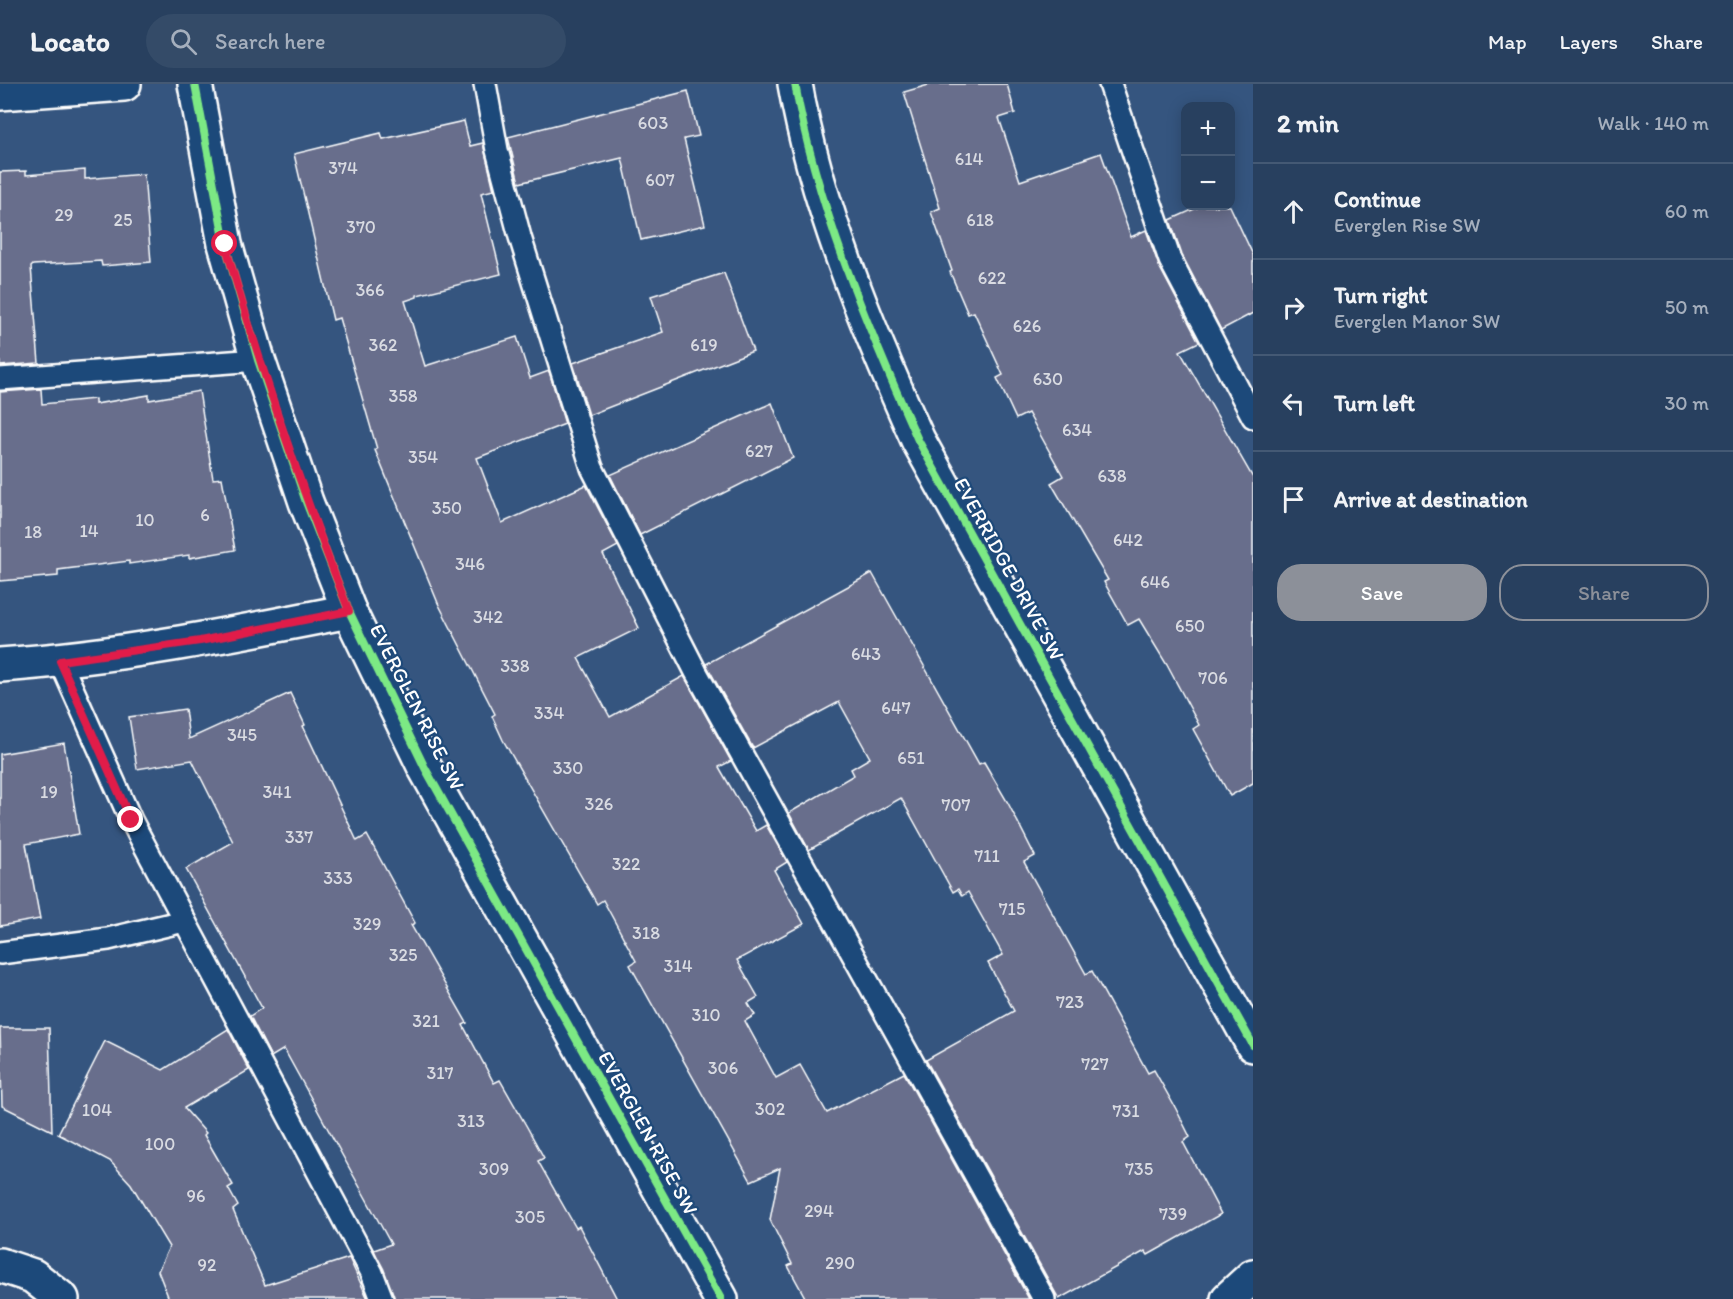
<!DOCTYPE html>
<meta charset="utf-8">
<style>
body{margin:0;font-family:Itim,sans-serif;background:#344b68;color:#f1f3f6}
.controls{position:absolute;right:18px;top:18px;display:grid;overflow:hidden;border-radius:12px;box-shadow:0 3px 15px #0003}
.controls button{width:54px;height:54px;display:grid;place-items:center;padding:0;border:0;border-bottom:2px solid #445974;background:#28405f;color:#f1f3f6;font:30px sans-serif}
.stop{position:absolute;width:18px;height:18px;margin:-14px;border:4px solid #e11d48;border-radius:50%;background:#fff}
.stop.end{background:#e11d48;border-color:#fff;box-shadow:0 2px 6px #0008}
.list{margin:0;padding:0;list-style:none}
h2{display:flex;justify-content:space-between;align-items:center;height:78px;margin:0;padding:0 24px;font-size:26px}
h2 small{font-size:20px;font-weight:400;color:#a5afbd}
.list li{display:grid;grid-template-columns:39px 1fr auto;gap:18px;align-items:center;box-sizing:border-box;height:96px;padding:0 24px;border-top:2px solid #445974}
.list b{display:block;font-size:22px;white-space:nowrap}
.list p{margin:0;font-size:20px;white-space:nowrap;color:#a5afbd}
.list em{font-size:20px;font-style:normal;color:#a5afbd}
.actions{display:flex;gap:12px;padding:18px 24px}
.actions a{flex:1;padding:14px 0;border:2px solid #8c9099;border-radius:24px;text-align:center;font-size:21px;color:#8c9099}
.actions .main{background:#8c9099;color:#fff}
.icon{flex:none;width:33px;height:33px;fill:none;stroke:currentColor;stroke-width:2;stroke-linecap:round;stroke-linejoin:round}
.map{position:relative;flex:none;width:1253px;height:1215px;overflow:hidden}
header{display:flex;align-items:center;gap:36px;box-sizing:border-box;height:84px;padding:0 30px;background:#28405f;border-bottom:2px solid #445974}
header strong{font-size:28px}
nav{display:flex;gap:33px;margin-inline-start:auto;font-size:21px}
.search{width:420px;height:54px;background:#344b68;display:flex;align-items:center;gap:15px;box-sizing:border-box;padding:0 21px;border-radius:33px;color:#a5afbd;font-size:22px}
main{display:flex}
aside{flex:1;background:#28405f}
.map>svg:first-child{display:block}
.building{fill:#676e8c;stroke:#fff;stroke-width:1.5}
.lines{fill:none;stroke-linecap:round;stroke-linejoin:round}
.lane-casing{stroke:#fff;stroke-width:26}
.street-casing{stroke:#fff;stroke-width:38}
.secondary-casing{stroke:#fff;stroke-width:38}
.lane{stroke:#1f4a7a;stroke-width:21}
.street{stroke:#1f4a7a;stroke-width:33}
.secondary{stroke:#1f4a7a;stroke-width:33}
.cycleway-casing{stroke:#1f4a7a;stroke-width:11}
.cycleway{stroke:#7ce984;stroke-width:8}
.route{stroke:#e11d48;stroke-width:8}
.labels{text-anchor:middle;stroke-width:4.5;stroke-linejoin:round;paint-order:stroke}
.number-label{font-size:18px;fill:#d9dbe2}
.street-label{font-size:21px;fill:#fff;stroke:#1f4a7a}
</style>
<header>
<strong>Locato</strong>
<div class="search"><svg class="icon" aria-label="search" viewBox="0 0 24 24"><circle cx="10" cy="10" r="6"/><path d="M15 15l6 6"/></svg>Search here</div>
<nav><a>Map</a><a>Layers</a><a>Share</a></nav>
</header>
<main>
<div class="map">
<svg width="1253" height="1215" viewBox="0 0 1253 1215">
<rect width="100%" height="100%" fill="#35557f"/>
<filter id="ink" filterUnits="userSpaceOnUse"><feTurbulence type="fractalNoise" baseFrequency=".0167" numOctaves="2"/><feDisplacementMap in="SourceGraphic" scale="12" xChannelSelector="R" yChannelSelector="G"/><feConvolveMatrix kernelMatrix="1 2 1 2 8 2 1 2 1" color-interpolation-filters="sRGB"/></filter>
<g filter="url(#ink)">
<g class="building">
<polygon points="932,0 1007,0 1015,29 999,34 1020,97 1101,69 1131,153 1146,146 1159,182 1199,258 1180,267 1253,394 1253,699 1230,712 1193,645 1199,641 1167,581 1139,535 1128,541 1104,498 1108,496 1051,399 1063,392 1028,329 1016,335 997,294 1003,291 974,228 968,230 950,188 952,187 931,128 940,124 904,8"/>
<polygon points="688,7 699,52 684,55 705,141 641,156 622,74 519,99 508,53"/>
<polygon points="464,37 470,62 483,59 494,106 481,109 501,190 417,211 417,213 405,217 425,282 517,253 530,294 549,287 565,340 477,374 502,439 586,401 618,462 603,470 639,544 578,574 610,633 684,592 731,677 719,683 756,747 766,741 787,778 774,786 804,840 737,876 758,913 748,919 755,931 745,937 776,994 800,981 827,1029 904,989 1029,1215 806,1215 788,1182 792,1180 770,1136 780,1084 751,1097 630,881 636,877 603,816 597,820 503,656 492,632 495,630 438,519 375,366 377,365 339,234 333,236 294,70 381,49 383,55"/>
<polygon points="85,86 85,95 144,90 151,178 102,182 101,177 33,181 31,183 39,279 0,282 0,88 26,87 26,91"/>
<polygon points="1201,122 1230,122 1253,171 1253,229 1221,246 1182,171 1170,136"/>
<polygon points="724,189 753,267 589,331 573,279 663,248 651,212"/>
<polygon points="41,305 42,320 95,315 95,320 149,311 149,316 199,307 213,395 222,394 235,466 189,474 189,471 129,480 129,477 58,486 58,492 0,497 0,308"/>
<polygon points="772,319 793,374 640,451 610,391"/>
<polygon points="872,489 979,680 984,678 1008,719 1035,772 1024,778 1086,890 1092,887 1148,989 1154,986 1176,1025 1190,1053 1183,1058 1221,1130 1148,1171 1145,1167 1059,1215 926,976 1014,927 988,879 1003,871 968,808 962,812 958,805 953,808 901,714 809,766 789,729 854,691 851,685 870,674 839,618 753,664 706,580"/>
<polygon points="290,609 305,641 303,642 357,757 367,751 415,839 411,841 467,939 463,941 494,999 500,996 527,1043 544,1074 538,1077 576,1144 579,1142 617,1215 394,1215 374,1166 391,1160 284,965 271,973 250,932 262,924 186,785 233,758 192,676 137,685 129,633 185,625 189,655"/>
<polygon points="64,659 79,750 26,760 40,835 0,842 0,670"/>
<polygon points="0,944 49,944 52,1047 2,1022"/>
<polygon points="228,945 249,986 184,1024 206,1049 204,1051 233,1101 228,1104 238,1122 233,1126 265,1201 349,1174 368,1215 169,1215 158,1187 169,1163 131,1100 110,1077 58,1050 105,957 163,986"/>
</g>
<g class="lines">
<defs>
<g id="lane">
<polyline points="485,0 497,66 520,153 592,384 696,588 1044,1215"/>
<polyline points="1110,0 1170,176 1253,333"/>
<polyline points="0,295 258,276"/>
<polyline points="60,577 131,736 372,1189 382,1215"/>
<polyline points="0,869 108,855 184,837"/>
</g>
<g id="street">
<polyline points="195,0 225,160 258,276 306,418 349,527 425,684 721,1215"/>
<polyline points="0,9 124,0"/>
<path d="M0 581C118 573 233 550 349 527"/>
<polyline points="0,1181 33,1192 62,1215"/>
<polyline points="1228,1215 1253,1192"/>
</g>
<path id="secondary" d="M795 0C816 120 868 245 918 356L1253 961"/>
</defs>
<use href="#lane" class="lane-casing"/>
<use href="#street" class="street-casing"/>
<use href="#secondary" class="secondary-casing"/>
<use href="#lane" class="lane"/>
<use href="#street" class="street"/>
<use href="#secondary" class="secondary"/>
<defs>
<g id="cycleway">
<polyline points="195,0 225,160 258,276 306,418 349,527 425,684 721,1215"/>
<path d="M795 0C816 120 868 245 918 356L1253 961"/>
</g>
</defs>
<use href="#cycleway" class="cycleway-casing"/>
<use href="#cycleway" class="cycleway"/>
</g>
</g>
<g class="lines" filter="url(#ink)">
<path class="route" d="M131 736 60 577 200 557 349 527C301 406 261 285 225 160"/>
</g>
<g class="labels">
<g class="number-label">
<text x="653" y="45">603</text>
<text x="969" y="81">614</text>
<text x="343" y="90">374</text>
<text x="660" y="102">607</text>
<text x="64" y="137">29</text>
<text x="123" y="142">25</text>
<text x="980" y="142">618</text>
<text x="361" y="149">370</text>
<text x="992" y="200">622</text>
<text x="370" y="212">366</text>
<text x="1027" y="248">626</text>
<text x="383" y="267">362</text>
<text x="704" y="267">619</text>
<text x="1048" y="301">630</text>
<text x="403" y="318">358</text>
<text x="1077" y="352">634</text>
<text x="759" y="373">627</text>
<text x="423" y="379">354</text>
<text x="1112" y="398">638</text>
<text x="447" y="430">350</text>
<text x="205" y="437">6</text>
<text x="145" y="442">10</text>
<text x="89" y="453">14</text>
<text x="33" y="454">18</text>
<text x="1128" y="462">642</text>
<text x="470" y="486">346</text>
<text x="1155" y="504">646</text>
<text x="488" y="539">342</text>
<text x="1190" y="548">650</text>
<text x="866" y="576">643</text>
<text x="515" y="588">338</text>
<text x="1213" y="600">706</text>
<text x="896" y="630">647</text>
<text x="549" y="635">334</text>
<text x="242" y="657">345</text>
<text x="911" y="680">651</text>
<text x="568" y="690">330</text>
<text x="49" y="714">19</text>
<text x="277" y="714">341</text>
<text x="599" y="726">326</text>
<text x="956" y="727">707</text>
<text x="299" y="759">337</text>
<text x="987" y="778">711</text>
<text x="626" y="786">322</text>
<text x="338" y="800">333</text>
<text x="1012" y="831">715</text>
<text x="367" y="846">329</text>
<text x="646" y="855">318</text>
<text x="403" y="877">325</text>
<text x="678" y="888">314</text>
<text x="1070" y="924">723</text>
<text x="706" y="937">310</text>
<text x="426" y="943">321</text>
<text x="1095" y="986">727</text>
<text x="723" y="990">306</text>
<text x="440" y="995">317</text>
<text x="770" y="1031">302</text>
<text x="97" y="1032">104</text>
<text x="1126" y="1033">731</text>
<text x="471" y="1043">313</text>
<text x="160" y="1066">100</text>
<text x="494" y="1091">309</text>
<text x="1139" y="1091">735</text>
<text x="196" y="1118">96</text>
<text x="819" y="1133">294</text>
<text x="1173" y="1136">739</text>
<text x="530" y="1139">305</text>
<text x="840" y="1185">290</text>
<text x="207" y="1187">92</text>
</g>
<g class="street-label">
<text transform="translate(1009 485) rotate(61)" y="7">EVERRIDGE DRIVE SW</text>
<text transform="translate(417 623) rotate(63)" y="7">EVERGLEN RISE SW</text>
<text transform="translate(648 1049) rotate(61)" y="7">EVERGLEN RISE SW</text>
</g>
</g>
</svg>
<div class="controls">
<button>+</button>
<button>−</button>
</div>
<div class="stop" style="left:225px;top:160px"></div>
<div class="stop end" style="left:131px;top:736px"></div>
</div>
<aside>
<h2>2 min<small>Walk · 140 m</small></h2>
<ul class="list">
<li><svg class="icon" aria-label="ahead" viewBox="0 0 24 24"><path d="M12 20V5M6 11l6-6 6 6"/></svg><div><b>Continue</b><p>Everglen Rise SW</p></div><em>60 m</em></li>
<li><svg class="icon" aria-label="right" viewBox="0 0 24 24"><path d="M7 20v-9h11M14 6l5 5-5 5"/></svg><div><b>Turn right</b><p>Everglen Manor SW</p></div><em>50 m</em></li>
<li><svg class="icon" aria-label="left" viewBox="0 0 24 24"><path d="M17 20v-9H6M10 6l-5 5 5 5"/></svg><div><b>Turn left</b></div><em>30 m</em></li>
<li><svg class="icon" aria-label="arrive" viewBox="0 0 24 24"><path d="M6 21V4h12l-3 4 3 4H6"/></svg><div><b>Arrive at destination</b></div></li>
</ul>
<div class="actions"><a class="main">Save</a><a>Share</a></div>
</aside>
</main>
